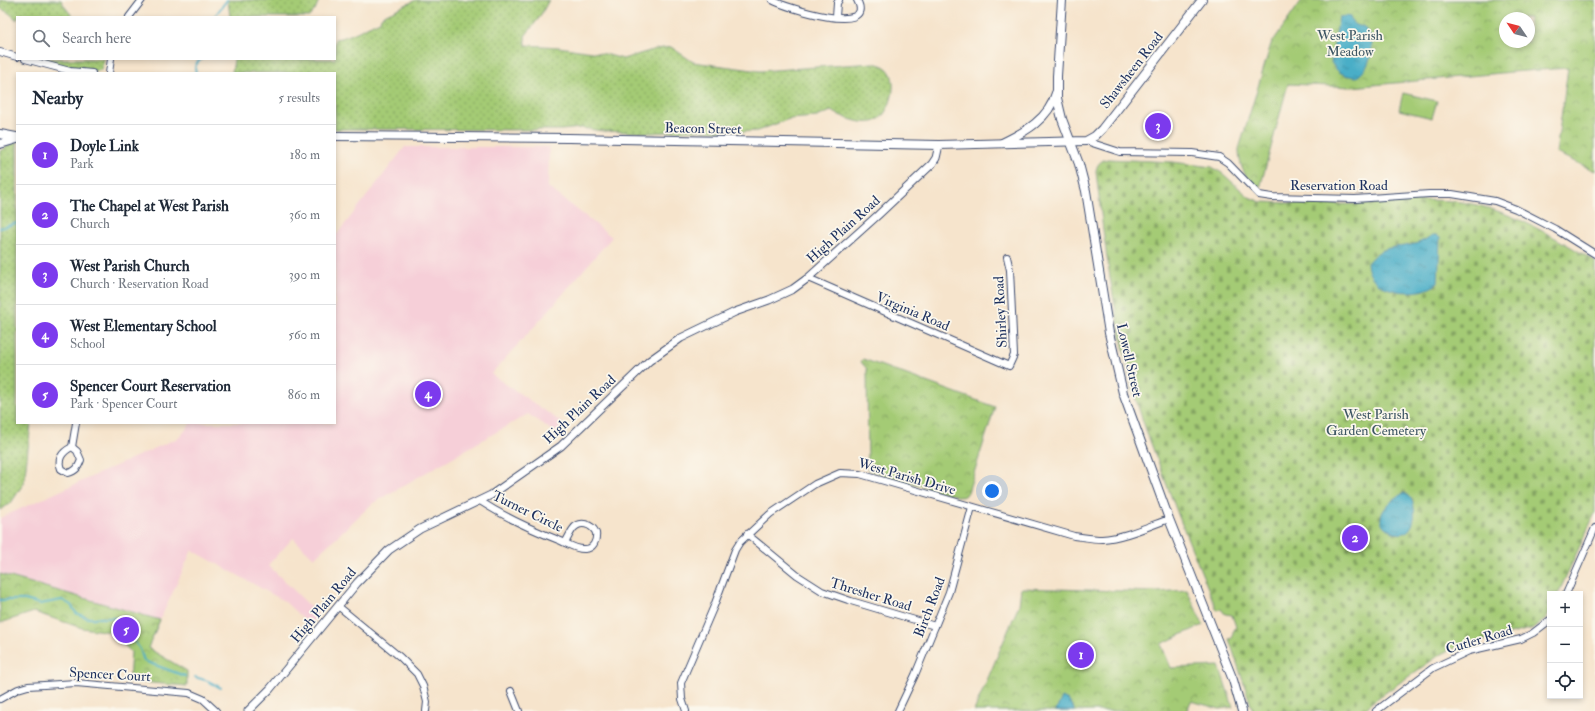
<!DOCTYPE html>
<meta charset="utf-8">
<style>
body{margin:0;font-family:"IM FELL Double Pica",serif;background:#f2f2f3;color:#1f2937}
.controls{position:absolute;right:12px;bottom:12px;display:grid;overflow:hidden;border-radius:0px;box-shadow:0 2px 6px #0003}
.controls button{width:36px;height:36px;display:grid;place-items:center;padding:0;border:0;border-bottom:1px solid #e0e1e3;background:#fff;color:#1f2937;font:20px sans-serif}
.compass{position:absolute;left:1499px;top:12px;width:36px;height:36px;border-radius:50%;background:#fff;box-shadow:0 2px 6px #0003;rotate:305deg}
.you{position:absolute;left:992px;top:491px;width:14px;height:14px;margin:-10px;border:3px solid #fff;border-radius:50%;background:#1a73e8;box-shadow:0 0 0 6px #1a73e833}
.badge{display:grid;place-items:center;width:26px;height:26px;border-radius:50%;background:#7c3aed;color:#fff;font-size:13px;font-weight:700}
.pin{position:absolute;translate:-50% -50%;border:2px solid #fff;box-shadow:0 1px 4px #0006}
.list{margin:0;padding:0;list-style:none}
h2{display:flex;justify-content:space-between;align-items:center;height:52px;margin:0;padding:0 16px;font-size:17px}
h2 small{font-size:13px;font-weight:400;color:#747a83}
.list li{display:grid;grid-template-columns:26px 1fr auto;gap:12px;align-items:center;box-sizing:border-box;height:60px;padding:0 16px;border-top:1px solid #e0e1e3}
.list b{display:block;font-size:15px;white-space:nowrap}
.list p{margin:0;font-size:13px;white-space:nowrap;color:#747a83}
.list em{font-size:13px;font-style:normal;color:#747a83}
.icon{flex:none;width:22px;height:22px;fill:none;stroke:currentColor;stroke-width:2;stroke-linecap:round;stroke-linejoin:round}
.map{position:relative;flex:none;width:1595px;height:711px;overflow:hidden}
.search{position:absolute;background:#fff;box-shadow:0 2px 6px #0003;left:16px;top:16px;width:320px;height:44px;display:flex;align-items:center;gap:10px;box-sizing:border-box;padding:0 14px;border-radius:0px;color:#747a83;font-size:15px}
.panel{position:absolute;background:#fff;box-shadow:0 2px 6px #0003;left:16px;top:72px;width:320px;height:352px;border-radius:0px}
.map>svg:first-child{display:block}
.built{fill:#f6cfd8}
.grass{fill:url(#grass-dots);stroke:#607d6a}
.cemetery{fill:url(#cemetery-stones);stroke:#607d6a}
.park{fill:url(#park-crowns);stroke:#607d6a;fill-rule:evenodd}
.garden{fill:#a4cb75;stroke:#607d6a}
.water{fill:url(#water-ripples);stroke:#326e92}
.lines{fill:none;stroke-linecap:round;stroke-linejoin:round}
.stream{stroke:#48aec7;stroke-width:2}
.minor-casing{stroke:#3c4a6e;stroke-width:8}
.tertiary-casing{stroke:#3c4a6e;stroke-width:9}
.secondary-casing{stroke:#3c4a6e;stroke-width:10}
.minor{stroke:#fff;stroke-width:6}
.tertiary{stroke:#fff;stroke-width:7}
.secondary{stroke:#fff;stroke-width:8}
.labels{text-anchor:middle;stroke-width:3.5;stroke-linejoin:round;paint-order:stroke}
.park-label{font-size:14px;fill:#3d5664;stroke:#fbf7ec}
.street-label{font-size:14px;fill:#1b2f5e;stroke:#fbf7ec}
</style>
<div class="map">
<svg width="1595" height="711" viewBox="0 0 1595 711">
<defs>
<pattern id="grass-dots" width="8" height="8" patternUnits="userSpaceOnUse"><rect width="8" height="8" fill="#a4cb75"/><path d="M2 2h.1M6 6h.1" fill="none" stroke="#85a563" stroke-width="1.8" stroke-linecap="round"/></pattern>
<pattern id="cemetery-stones" width="16" height="16" patternUnits="userSpaceOnUse"><rect width="16" height="16" fill="#a4cb75"/><path d="M2 7V4a2 2 0 0 1 4 0v3zM10 15v-3a2 2 0 0 1 4 0v3z" fill="#85a563"/></pattern>
<pattern id="park-crowns" width="20" height="18" patternUnits="userSpaceOnUse"><rect width="20" height="18" fill="#a4cb75"/><path d="M2 6a3 3 0 1 1 6 0M12 15a3 3 0 1 1 6 0" fill="none" stroke="#85a563"/></pattern>
<pattern id="water-ripples" width="26" height="14" patternUnits="userSpaceOnUse"><rect width="26" height="14" fill="#48aec7"/><path d="M2 4q2-2 4 0t4 0M15 11q2-2 4 0t4 0" fill="none" stroke="#3b8ea5"/></pattern>
</defs>
<rect width="100%" height="100%" fill="#fbf7ec"/>
<filter id="ink" filterUnits="userSpaceOnUse"><feTurbulence type="fractalNoise" baseFrequency=".025" numOctaves="2"/><feDisplacementMap in="SourceGraphic" scale="8" xChannelSelector="R" yChannelSelector="G"/><feConvolveMatrix kernelMatrix="1 2 1 2 8 2 1 2 1" color-interpolation-filters="sRGB"/></filter>
<filter id="wash" filterUnits="userSpaceOnUse"><feTurbulence type="fractalNoise" baseFrequency=".012" numOctaves="4" result="noise"/><feDisplacementMap in="SourceGraphic" scale="16" xChannelSelector="R" yChannelSelector="G"/><feGaussianBlur stdDeviation="0.9" result="paint"/><feColorMatrix in="noise" values="0 0 0 0 0 0 0 0 0 0 0 0 0 0 0 0 0 1.4 0 .05"/><feComposite in="paint" operator="in"/></filter>
<g filter="url(#wash)">
<rect width="100%" height="100%" fill="#f6e4cc"/>
<polygon class="built" points="405,147 549,147 548,187 612,237 544,316 491,374 570,428 560,436 528,414 373,503 314,558 293,538 268,565 319,615 310,625 284,601 192,550 160,620 0,574 0,518 180,437 191,423 335,423 335,237"/>
<g class="grass">
<polygon points="0,0 61,0 65,7 73,17 17,17 17,20 9,13 0,8"/>
<polygon points="228,0 319,0 315,10 309,17 230,17"/>
<path d="M416 0H549L539 18 525 36 526 45 559 47 605 54 623 59 656 49 671 47 693 62 760 71 873 63C877 64 882 65 885 67 901 77 891 114 876 121 862 126 843 117 831 111L817 117 789 119 757 131 740 132 694 130 651 133 603 131 581 128 561 130 335 129V73H232L234 59H335V39C351 37 365 27 380 21L381 17 384 15Z"/>
<path d="M37 59H104L101 70C80 75 57 65 37 59Z"/>
<polygon points="13,143 17,143 17,423 31,423 24,483 11,503 0,510 0,151"/>
</g>
<path class="cemetery" d="M1108 159 1173 162 1212 167 1222 173 1249 197 1261 202C1293 203 1326 205 1358 204 1396 203 1434 196 1472 204 1516 213 1557 239 1595 261V513L1558 594H1550C1550 614 1551 616 1534 628L1451 649 1441 654 1372 702 1364 711H1253L1229 639 1232 638 1233 632 1236 627 1232 615 1225 614 1221 609 1217 610C1198 564 1179 519 1162 472 1152 446 1141 419 1134 392 1115 321 1104 245 1096 171 1097 164 1101 160 1108 159Z"/>
<g class="park">
<path d="M1302 0H1595V171L1556 153 1568 68 1512 72 1352 87 1288 84 1260 188C1245 180 1239 166 1239 149L1271 44ZM1505 18H1529V42H1505Z"/>
<polygon points="863,359 995,407 968,492 965,496 960,497 868,470 867,369 861,362"/>
<polygon points="0,574 160,620 148,648 187,671 187,686 129,681 131,652 112,632 82,628 34,612 0,623"/>
<polygon points="1021,588 1157,592 1187,590 1203,625 1161,644 1171,668 1219,666 1233,707 1220,709 1191,701 1187,711 974,711 1019,605"/>
</g>
<polygon class="garden" points="1403,93 1437,101 1432,118 1399,110"/>
<g class="water">
<path d="M1346 16 1350 17C1352 24 1356 27 1363 26L1372 38C1372 54 1370 68 1357 77 1344 76 1337 73 1331 62L1339 17Z"/>
<path d="M1432 235H1437L1440 238 1438 283C1419 299 1368 294 1367 263 1384 242 1397 250 1418 243 1423 241 1428 238 1432 235Z"/>
<path d="M1404 493C1420 496 1419 545 1391 531 1368 520 1390 500 1404 493Z"/>
<polygon points="1062,697 1068,700 1074,709 1074,711 1056,711"/>
</g>
<g class="lines">
<g class="stream">
<polyline points="214,17 227,0"/>
<path d="M196 73C194 67 196 62 202 59"/>
<polyline points="0,228 17,223"/>
<polyline points="0,600 25,600 40,604 62,600 71,605 76,613 88,618 114,618 125,622 131,628 134,641 140,649 144,661 185,676"/>
<polyline points="195,677 208,681 221,688"/>
</g>
</g>
</g>
<g filter="url(#ink)">
<g class="lines">
<defs>
<g id="minor">
<path d="M772 0C784 7 877 37 857 0"/>
<polyline points="129,17 142,0"/>
<polyline points="836,17 837,3 839,0"/>
<polyline points="0,52 17,57"/>
<polyline points="25,59 70,71 92,73"/>
<polyline points="109,73 111,59"/>
<polyline points="1086,141 1120,152 1192,153 1219,157 1228,163 1259,195 1272,197 1355,199 1429,194 1452,194 1495,201 1516,209 1555,229 1595,254"/>
<polyline points="808,278 1009,366 1014,355 1010,270 1007,257"/>
<path d="M72 447 77 451 81 460C78 468 76 471 68 473L61 469C57 459 62 452 72 447Z"/>
<polyline points="72,447 76,423"/>
<path d="M480 501C506 518 533 530 561 541 568 544 577 550 585 549 593 549 597 541 596 533 592 524 580 520 573 529 570 533 568 538 565 543"/>
<polyline points="747,534 797,575 822,591 851,601 935,626"/>
<polyline points="1566,594 1595,528"/>
<polyline points="338,606 400,657 417,674 423,686 427,702 426,711"/>
<polyline points="511,691 519,711"/>
<polyline points="0,699 18,689 28,686 76,683 189,693 203,699 216,711"/>
<path d="M686 711 682 699 681 683 714 606 735 550 740 542 770 514 815 484 840 473 860 474 1074 536C1083 537 1092 539 1102 539 1123 538 1149 526 1169 519"/>
<polyline points="898,711 915,675 949,592 972,507"/>
<polyline points="1376,711 1433,668 1469,651 1521,639 1533,633 1550,620"/>
</g>
<polyline id="tertiary" points="248,711 270,689 357,583 389,550 420,529 491,495 561,446 649,361 681,338 735,312 769,300 793,289 808,278 878,215 932,164 936,158 939,145"/>
<g id="secondary">
<polyline points="1062,0 1057,76 1057,98 1062,119 1079,164 1086,191 1109,333 1123,393 1169,519 1233,680 1242,711"/>
<polyline points="0,134 16,137"/>
<polyline points="335,136 569,138 939,145 1086,141 1095,136 1102,129 1202,0"/>
<path d="M1002 143C1025 132 1049 119 1056 93"/>
<polyline points="0,144 17,139"/>
</g>
</defs>
<use href="#minor" class="minor-casing"/>
<use href="#tertiary" class="tertiary-casing"/>
<use href="#secondary" class="secondary-casing"/>
<use href="#minor" class="minor"/>
<use href="#tertiary" class="tertiary"/>
<use href="#secondary" class="secondary"/>
</g>
</g>
<g class="labels">
<g class="park-label">
<text x="1350" y="40">West Parish<tspan x="1350" dy="16">Meadow</tspan></text>
<text x="1376" y="419">West Parish<tspan x="1376" dy="16">Garden Cemetery</tspan></text>
</g>
<g class="street-label">
<text transform="translate(1131 70) rotate(-52)" y="5">Shawsheen Road</text>
<text transform="translate(703 128) rotate(1)" y="5">Beacon Street</text>
<text x="1339" y="190">Reservation Road</text>
<text transform="translate(843 229) rotate(-42)" y="5">High Plain Road</text>
<text transform="translate(913 311) rotate(23)" y="5">Virginia Road</text>
<text transform="translate(1000 312) rotate(-93)" y="5">Shirley Road</text>
<text transform="translate(1130 360) rotate(77)" y="5">Lowell Street</text>
<text transform="translate(579 409) rotate(-43)" y="5">High Plain Road</text>
<text transform="translate(907 476) rotate(16)" y="5">West Parish Drive</text>
<text transform="translate(528 511) rotate(26)" y="5">Turner Circle</text>
<text transform="translate(871 594) rotate(17)" y="5">Thresher Road</text>
<text transform="translate(323 605) rotate(-50)" y="5">High Plain Road</text>
<text transform="translate(929 607) rotate(-69)" y="5">Birch Road</text>
<text transform="translate(1479 639) rotate(-17)" y="5">Cutler Road</text>
<text transform="translate(110 674) rotate(3)" y="5">Spencer Court</text>
</g>
</g>
</svg>
<div class="controls">
<button>+</button>
<button>−</button>
<button><svg class="icon" aria-label="locate" viewBox="0 0 24 24"><circle cx="12" cy="12" r="6"/><path d="M12 2v4M12 18v4M2 12h4M18 12h4"/></svg></button>
</div>
<svg class="compass" viewBox="-18 -18 36 36"><path d="M0-13l5 13h-10z" fill="#e53935"/><path d="M0 13l5-13h-10z" fill="#747a83"/></svg>
<div class="you"></div>
<div class="pin badge" style="left:1081px;top:655px">1</div>
<div class="pin badge" style="left:1355px;top:538px">2</div>
<div class="pin badge" style="left:1158px;top:126px">3</div>
<div class="pin badge" style="left:428px;top:394px">4</div>
<div class="pin badge" style="left:126px;top:630px">5</div>
<div class="search"><svg class="icon" aria-label="search" viewBox="0 0 24 24"><circle cx="10" cy="10" r="6"/><path d="M15 15l6 6"/></svg>Search here</div>
<section class="panel">
<h2>Nearby<small>5 results</small></h2>
<ul class="list">
<li><span class="badge">1</span><div><b>Doyle Link</b><p>Park</p></div><em>180 m</em></li>
<li><span class="badge">2</span><div><b>The Chapel at West Parish</b><p>Church</p></div><em>360 m</em></li>
<li><span class="badge">3</span><div><b>West Parish Church</b><p>Church · Reservation Road</p></div><em>390 m</em></li>
<li><span class="badge">4</span><div><b>West Elementary School</b><p>School</p></div><em>560 m</em></li>
<li><span class="badge">5</span><div><b>Spencer Court Reservation</b><p>Park · Spencer Court</p></div><em>860 m</em></li>
</ul>
</section>
</div>
